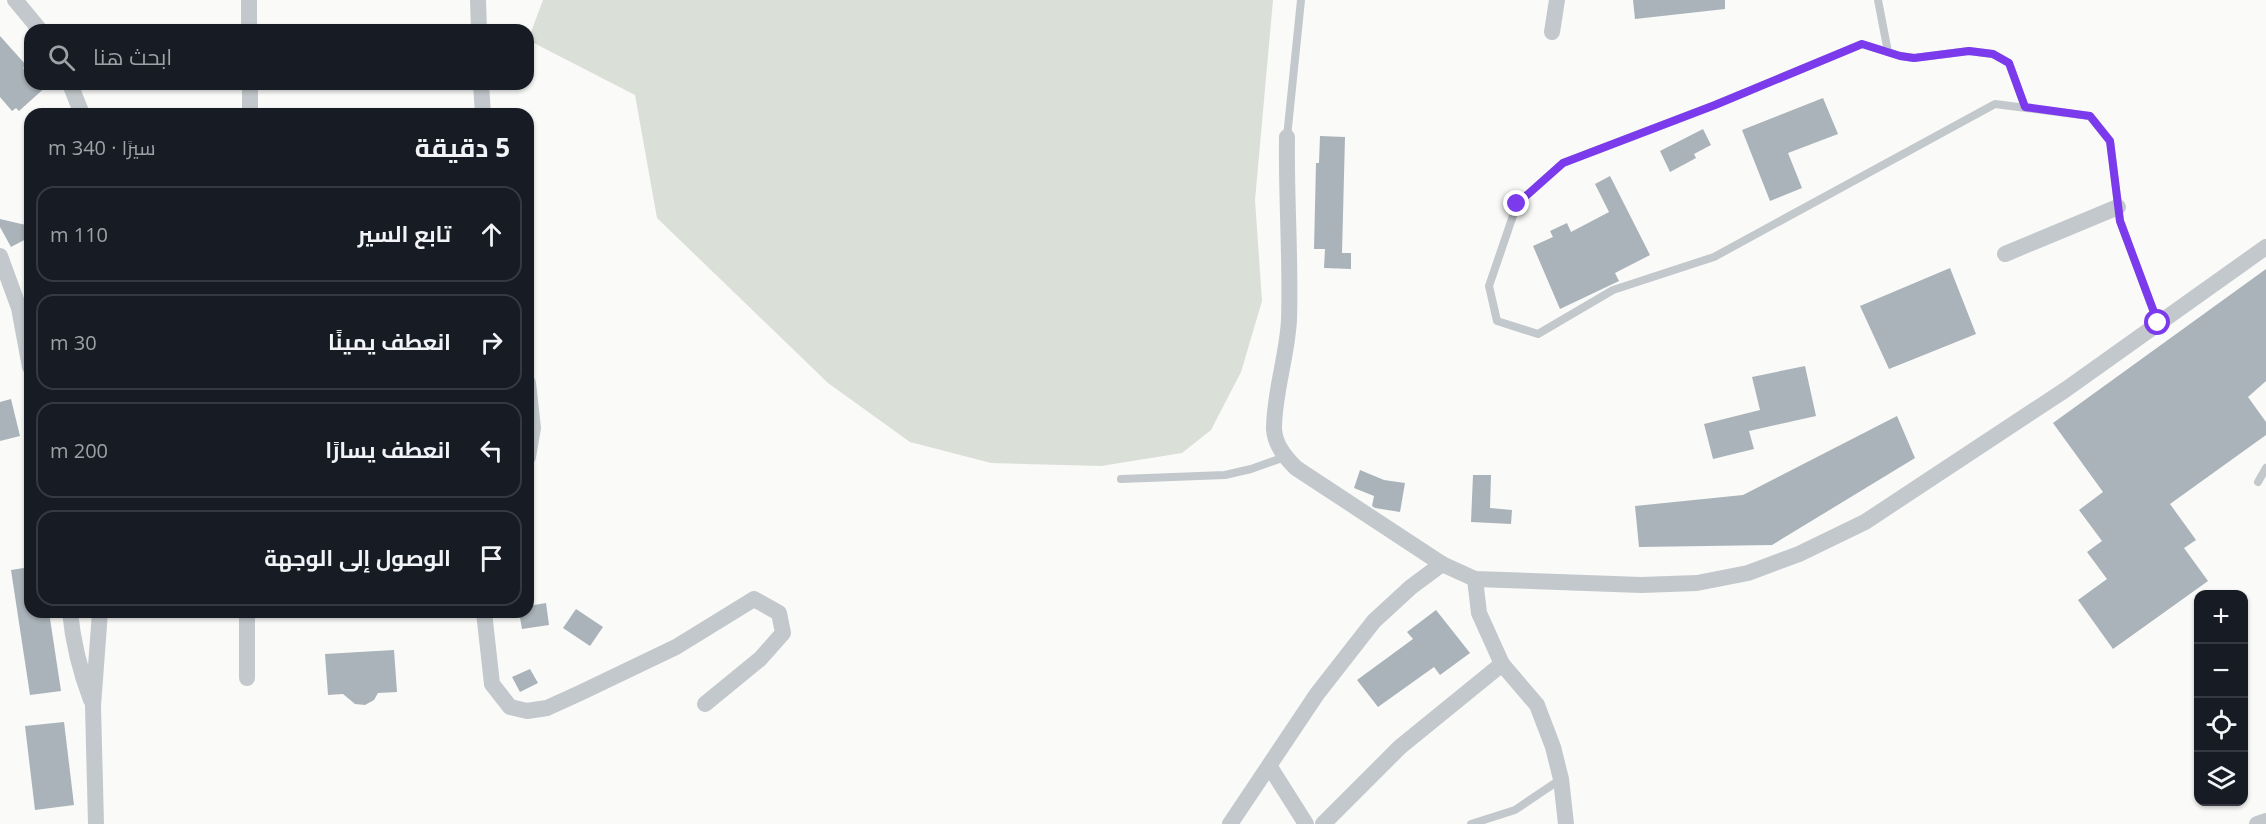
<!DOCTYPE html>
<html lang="ar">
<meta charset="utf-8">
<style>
body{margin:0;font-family:"Open Sans",Cairo,sans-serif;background:#20242c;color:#f1f3f6;direction:rtl}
.controls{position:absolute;right:18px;bottom:18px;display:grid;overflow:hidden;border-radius:12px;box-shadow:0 2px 4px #0004}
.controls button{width:54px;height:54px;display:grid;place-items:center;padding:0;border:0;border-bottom:2px solid #363941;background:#171b24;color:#f1f3f6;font:30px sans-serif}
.stop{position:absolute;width:18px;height:18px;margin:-14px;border:4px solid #7c3aed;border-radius:50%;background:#fff}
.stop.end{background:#7c3aed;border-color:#fff;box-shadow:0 2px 6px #0008}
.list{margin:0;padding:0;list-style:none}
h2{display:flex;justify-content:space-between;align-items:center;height:78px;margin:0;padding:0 24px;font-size:26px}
h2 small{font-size:20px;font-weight:400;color:#9ea1a6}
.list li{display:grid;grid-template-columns:39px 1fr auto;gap:18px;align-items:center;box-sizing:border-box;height:96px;margin:0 12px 12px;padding:0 12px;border:2px solid #363941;border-radius:18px}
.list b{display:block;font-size:22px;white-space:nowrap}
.list em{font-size:20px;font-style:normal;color:#9ea1a6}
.icon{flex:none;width:33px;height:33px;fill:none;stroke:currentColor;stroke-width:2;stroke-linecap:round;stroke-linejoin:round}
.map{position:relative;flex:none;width:2266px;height:824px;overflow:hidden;direction:ltr}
.search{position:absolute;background:#171b24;box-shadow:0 2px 4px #0004;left:24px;top:24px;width:510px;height:66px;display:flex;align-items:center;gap:15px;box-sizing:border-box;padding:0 21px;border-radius:18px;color:#9ea1a6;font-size:22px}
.panel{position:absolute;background:#171b24;box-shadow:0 2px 4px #0004;left:24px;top:108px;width:510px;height:510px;border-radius:18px;direction:rtl}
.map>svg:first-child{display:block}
.green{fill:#dadfd7}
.building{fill:#aab3b9}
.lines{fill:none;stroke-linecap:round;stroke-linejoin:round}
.lane{stroke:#c3c8cc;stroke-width:8}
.street{stroke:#c3c8cc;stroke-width:16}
.route{stroke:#7c3aed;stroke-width:8}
</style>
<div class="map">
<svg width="2266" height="824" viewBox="0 0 2266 824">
<rect width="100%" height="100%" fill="#fafaf8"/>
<polygon class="green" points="543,0 1273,0 1255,200 1262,301 1241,372 1211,430 1182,453 1101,466 991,463 910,442 828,383 657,218 635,95 528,40"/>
<g class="building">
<polygon points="1633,0 1725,0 1725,9 1635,19"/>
<polygon points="0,36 26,65 23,68 30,75 30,84 49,84 19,111 16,108 12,111 0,97"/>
<polygon points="1823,98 1838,134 1788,153 1802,188 1770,201 1742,130"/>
<polygon points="1703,129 1711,145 1694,154 1696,158 1670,172 1660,151"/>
<polygon points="1320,136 1345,137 1342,253 1351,253 1351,269 1324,268 1325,249 1314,249 1316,163 1319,163"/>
<polygon points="1610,176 1650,255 1615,273 1619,281 1560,309 1533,246 1553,237 1550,231 1567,223 1571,232 1609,212 1595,184"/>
<polygon points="0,219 30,226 30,237 11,247 0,227"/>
<polygon points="1950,268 1976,334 1889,369 1860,306"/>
<polygon points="2266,269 2266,381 2248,397 2266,422 2266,435 2170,504 2196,540 2184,548 2208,581 2113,649 2078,600 2107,579 2087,552 2102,541 2079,510 2103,492 2053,423"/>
<polygon points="1805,366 1816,416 1749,431 1754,449 1713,459 1704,424 1760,410 1752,377"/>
<polygon points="11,399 20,436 0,441 0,402"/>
<polygon points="1897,416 1915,458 1772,545 1639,547 1635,506 1743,495"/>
<polygon points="1360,470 1384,480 1405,483 1400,512 1375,508 1372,506 1374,496 1354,488"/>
<polygon points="1473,475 1491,475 1490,508 1512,510 1511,524 1471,522"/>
<polygon points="30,567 30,612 49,612 61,691 30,695 11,570"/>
<polygon points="546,603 549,625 522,629 519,612 528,612 528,606"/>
<polygon points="576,609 603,627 590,646 563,628"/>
<polygon points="1436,610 1470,653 1440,675 1434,667 1378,707 1357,680 1413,639 1407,632"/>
<polygon points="394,650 397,692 378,693 374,700 365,705 355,704 343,694 328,695 325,654"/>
<polygon points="530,669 538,683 520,692 512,677"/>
<polygon points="64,722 74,805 35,810 25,726"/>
</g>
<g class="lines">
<g class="lane">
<polyline points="1878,0 1888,52"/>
<polyline points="2025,107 2009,63 1993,54 1969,51 1914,58 1901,56 1862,44 1715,105 1563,163 1517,204 1489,286 1497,321 1538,334 1613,290 1714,257 1995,104 2090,116 2110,141 2120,221 2158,323"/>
<polyline points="1287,137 1301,0"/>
<polyline points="1121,479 1225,475 1251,469 1285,457"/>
<polyline points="2258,482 2266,468"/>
<polyline points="1471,824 1515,810 1561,779"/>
</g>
<g class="street">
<polyline points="15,0 40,30"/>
<polyline points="478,0 479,30"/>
<polyline points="249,30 249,0"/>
<polyline points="1552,32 1557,0"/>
<polyline points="70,84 82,114"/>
<polyline points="250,84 250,114"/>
<polyline points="481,84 483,114"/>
<path d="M1287 137C1286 198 1291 259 1289 320 1287 357 1274 393 1274 429 1275 445 1285 457 1296 468L1442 564 1475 579 1641 585 1697 583 1748 573 1799 554 1865 522 2065 390 2266 247"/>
<polyline points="2005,254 2118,207"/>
<polyline points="0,256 19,308 30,367"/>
<polyline points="528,383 533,428 528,457"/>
<polyline points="1475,579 1479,613 1502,664 1537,705 1553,747 1561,779 1566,824"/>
<path d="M70 612C73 643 80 671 91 700"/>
<polyline points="484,612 492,684 510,707 527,711 547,708 580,693 676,647 754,599 779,613 783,633 760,659 705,704"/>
<polyline points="247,678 247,612"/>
<polyline points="1270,767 1306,824"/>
<polyline points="96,824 93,706 100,612"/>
<polyline points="1230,824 1317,694 1374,621 1411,587 1442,564"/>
<polyline points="1323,824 1400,747 1502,664"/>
<polyline points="2257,824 2266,821"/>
</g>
</g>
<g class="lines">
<polyline class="route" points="1517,204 1563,163 1715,105 1862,44 1900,56 1914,58 1969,51 1993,54 2009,63 2025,107 2090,116 2110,141 2120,221 2158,323"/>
</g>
</svg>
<div class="controls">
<button>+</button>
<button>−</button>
<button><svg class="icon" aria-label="locate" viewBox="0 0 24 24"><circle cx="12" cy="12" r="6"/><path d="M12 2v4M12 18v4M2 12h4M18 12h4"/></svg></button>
<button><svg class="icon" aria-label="layers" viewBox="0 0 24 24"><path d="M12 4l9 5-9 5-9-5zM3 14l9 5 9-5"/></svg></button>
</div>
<div class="stop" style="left:2158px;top:323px"></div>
<div class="stop end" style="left:1517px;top:204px"></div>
<div class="search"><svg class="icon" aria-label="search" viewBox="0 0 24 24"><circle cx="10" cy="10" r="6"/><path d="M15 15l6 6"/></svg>ابحث هنا</div>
<section class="panel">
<h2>5 دقيقة<small>سيرًا · 340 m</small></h2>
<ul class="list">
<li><svg class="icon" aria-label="ahead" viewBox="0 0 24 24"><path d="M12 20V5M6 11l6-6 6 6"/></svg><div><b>تابع السير</b></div><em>110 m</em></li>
<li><svg class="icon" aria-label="right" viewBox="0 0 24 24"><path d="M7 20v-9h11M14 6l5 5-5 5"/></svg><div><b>انعطف يمينًا</b></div><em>30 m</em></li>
<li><svg class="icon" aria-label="left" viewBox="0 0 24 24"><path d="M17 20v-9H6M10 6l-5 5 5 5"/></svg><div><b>انعطف يسارًا</b></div><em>200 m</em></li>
<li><svg class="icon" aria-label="arrive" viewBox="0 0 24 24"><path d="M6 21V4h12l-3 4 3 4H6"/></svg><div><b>الوصول إلى الوجهة</b></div></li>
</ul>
</section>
</div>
